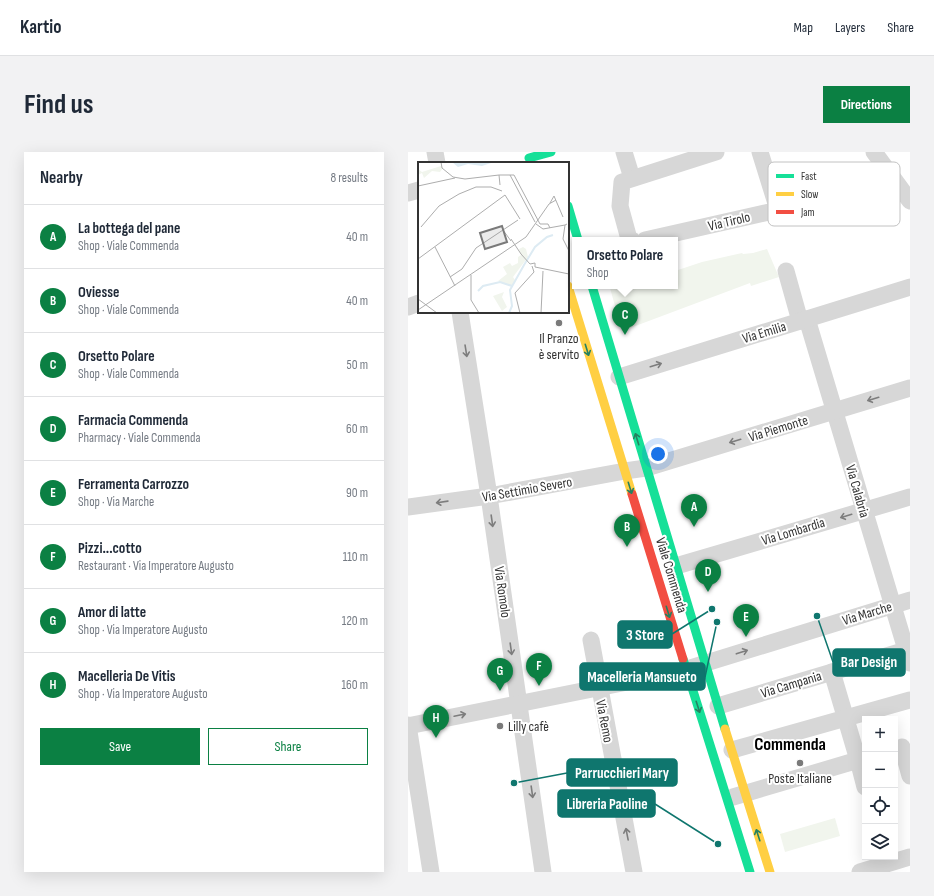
<!DOCTYPE html>
<meta charset="utf-8">
<style>
body{margin:0;font-family:"Sofia Sans Condensed",sans-serif;background:#f2f2f3;color:#1f2937}
.controls{position:absolute;right:12px;bottom:12px;display:grid;overflow:hidden;border-radius:0px;box-shadow:0 4px 16px #0002}
.controls button{width:36px;height:36px;display:grid;place-items:center;padding:0;border:0;border-bottom:1px solid #e0e1e3;background:#fff;color:#1f2937;font:20px sans-serif}
.you{position:absolute;left:250px;top:302px;width:14px;height:14px;margin:-10px;border:3px solid #fff;border-radius:50%;background:#1a73e8;box-shadow:0 0 0 6px #1a73e833}
.badge{display:grid;place-items:center;width:26px;height:26px;border-radius:50%;background:#0b8043;color:#fff;font-size:13px;font-weight:700}
.pin{position:absolute;translate:-50% -33px;filter:drop-shadow(0 1px 2px #0008)}
.pin::after{content:'';position:absolute;top:21px;width:14px;height:12px;background:inherit;clip-path:polygon(0 0,100% 0,50% 100%)}
.popup{position:absolute;left:164px;top:85px;width:106px;height:52px;box-sizing:border-box;display:grid;place-content:center;border-radius:0px;background:#fff;filter:drop-shadow(0 1px 3px #0005);font-size:13px;white-space:nowrap;color:#747a83}
.popup b{font-size:15px;color:#1f2937}
.popup::after{content:'';position:absolute;left:50%;top:100%;margin-left:-8px;border:8px solid transparent;border-top-color:#fff}
.list{margin:0;padding:0;list-style:none}
h2{display:flex;justify-content:space-between;align-items:center;height:52px;margin:0;padding:0 16px;font-size:17px}
h2 small{font-size:13px;font-weight:400;color:#747a83}
.list li{display:grid;grid-template-columns:26px 1fr auto;gap:12px;align-items:center;box-sizing:border-box;height:64px;padding:0 16px;border-top:1px solid #e0e1e3}
.list b{display:block;font-size:15px;white-space:nowrap}
.list p{margin:0;font-size:13px;white-space:nowrap;color:#747a83}
.list em{font-size:13px;font-style:normal;color:#747a83}
.actions{display:flex;gap:8px;padding:12px 16px}
.actions a{flex:1;padding:9px 0;border:1px solid #0b8043;border-radius:0px;text-align:center;font-size:14px;color:#0b8043}
.actions .main{background:#0b8043;color:#fff}
.icon{flex:none;width:22px;height:22px;fill:none;stroke:currentColor;stroke-width:2;stroke-linecap:round;stroke-linejoin:round}
.map{position:relative;flex:none;width:502px;height:720px;overflow:hidden;border-radius:0px}
header{display:flex;align-items:center;gap:24px;box-sizing:border-box;height:56px;padding:0 20px;background:#fff;border-bottom:1px solid #e0e1e3}
header strong{font-size:19px}
nav{display:flex;gap:22px;margin-inline-start:auto;font-size:14px}
.intro{display:flex;align-items:center;justify-content:space-between;box-sizing:border-box;height:96px;padding:0 24px}
h1{margin:0;font-size:28px}
.button{padding:10px 18px;border-radius:0px;background:#0b8043;color:#fff;font-size:14px;font-weight:700}
main{display:flex;gap:24px;padding:0 24px}
aside{flex:1;background:#fff;border-radius:0px;box-shadow:0 4px 16px #0002}
.map>svg:first-child{display:block}
.green{fill:#f1f5ed}
.lines{fill:none;stroke-linecap:round;stroke-linejoin:round}
.street{stroke:#d7d7d7;stroke-width:17}
.fast{stroke:#16e098;stroke-width:9}
.slow{stroke:#ffcf43;stroke-width:9}
.jam{stroke:#f24e42;stroke-width:9}
.oneway{stroke:#268160}
.oneway2{stroke:#7d7d7d}
.poi-dot{fill:#7a7a7a;stroke:#fff;stroke-width:1.5}
.labels{text-anchor:middle;stroke-width:4;stroke-linejoin:round;paint-order:stroke}
.street-label{font-size:14px;fill:#333;stroke:#fff}
.poi-label{font-size:14px;fill:#333;stroke:#fff}
.district-label{font-size:18px;font-weight:bold;fill:#000;stroke:#fff}
.inset-river{fill:none;stroke:#ddebf3;stroke-width:2}
.inset-road{fill:none;stroke:#adadad;stroke-width:1}
.view{fill:#7a7a7a;fill-opacity:0.15;stroke:#7a7a7a;stroke-width:2}
.inset-edge{fill:none;stroke:#333;stroke-width:2}
.key{fill:#fff;stroke:#c2c2c2;stroke-width:1}
.key-label{font-size:11px;fill:#333}
.leader{fill:none;stroke:#0f766e;stroke-width:1.5}
.callout-dot{fill:#0f766e;stroke:#fff;stroke-width:1.5}
.callout{fill:#0f766e;stroke:#0f766e;stroke-width:1.5}
.callout-label{font-size:15px;text-anchor:middle;font-weight:bold;fill:#fff}
</style>
<header>
<strong>Kartio</strong>
<nav><a>Map</a><a>Layers</a><a>Share</a></nav>
</header>
<div class="intro"><h1>Find us</h1><a class="button">Directions</a></div>
<main>
<aside>
<h2>Nearby<small>8 results</small></h2>
<ul class="list">
<li><span class="badge">A</span><div><b>La bottega del pane</b><p>Shop · Viale Commenda</p></div><em>40 m</em></li>
<li><span class="badge">B</span><div><b>Oviesse</b><p>Shop · Viale Commenda</p></div><em>40 m</em></li>
<li><span class="badge">C</span><div><b>Orsetto Polare</b><p>Shop · Viale Commenda</p></div><em>50 m</em></li>
<li><span class="badge">D</span><div><b>Farmacia Commenda</b><p>Pharmacy · Viale Commenda</p></div><em>60 m</em></li>
<li><span class="badge">E</span><div><b>Ferramenta Carrozzo</b><p>Shop · Via Marche</p></div><em>90 m</em></li>
<li><span class="badge">F</span><div><b>Pizzi...cotto</b><p>Restaurant · Via Imperatore Augusto</p></div><em>110 m</em></li>
<li><span class="badge">G</span><div><b>Amor di latte</b><p>Shop · Via Imperatore Augusto</p></div><em>120 m</em></li>
<li><span class="badge">H</span><div><b>Macelleria De Vitis</b><p>Shop · Via Imperatore Augusto</p></div><em>160 m</em></li>
</ul>
<div class="actions"><a class="main">Save</a><a>Share</a></div>
</aside>
<div class="map">
<svg width="502" height="720" viewBox="0 0 502 720">
<rect width="100%" height="100%" fill="#fff"/>
<g class="green">
<polygon points="376,13 409,54 384,67 370,17"/>
<polygon points="359,97 371,125 343,134 342,131 214,179 202,136 208,134 267,134 267,119 294,110 334,101 335,102 345,101"/>
<polygon points="427,666 432,684 377,700 372,682"/>
</g>
<g class="lines">
<g class="street">
<polyline points="27,0 29,11"/>
<polyline points="216,0 224,26"/>
<polyline points="466,0 502,49"/>
<polyline points="0,41 11,38"/>
<polyline points="224,88 221,87 212,54 214,30 308,0"/>
<polyline points="237,88 370,58 352,0"/>
<polyline points="378,119 392,169"/>
<polyline points="0,155 11,151"/>
<polyline points="52,160 81,344 135,720"/>
<polyline points="399,167 502,511"/>
<polyline points="211,225 502,135"/>
<polyline points="0,355 81,344 217,319 238,316 502,236"/>
<polyline points="268,414 502,345"/>
<polyline points="183,488 226,720"/>
<polyline points="424,520 450,608 457,635"/>
<polyline points="310,554 502,497"/>
<polyline points="0,573 23,720"/>
<polyline points="0,574 269,520 502,448"/>
<polyline points="494,595 502,624"/>
<polyline points="324,598 502,548"/>
<polyline points="325,645 457,606"/>
<polyline points="452,720 502,705"/>
</g>
<g class="fast">
<polyline points="121,6 143,0"/>
<polyline points="160,54 170,88"/>
<polyline points="184,134 317,577"/>
<polyline points="275,507 342,720"/>
</g>
<g class="slow">
<polyline points="160,134 224,342"/>
<polyline points="317,577 362,720"/>
</g>
<polyline class="jam" points="224,342 275,507"/>
</g>
<defs><path id="oneway-shaft" d="M-6 0H5M1.5-3L5.5 0L1.5 3" fill="none" stroke-width="1.6" stroke-linecap="round" stroke-linejoin="round"/></defs>
<g class="oneway">
<use href="#oneway-shaft" transform="translate(179 198) rotate(73)"/>
<use href="#oneway-shaft" transform="translate(229 287) rotate(-107)"/>
<use href="#oneway-shaft" transform="translate(222 336) rotate(73)"/>
<use href="#oneway-shaft" transform="translate(260 460) rotate(73)"/>
<use href="#oneway-shaft" transform="translate(290 555) rotate(72)"/>
<use href="#oneway-shaft" transform="translate(350 683) rotate(-108)"/>
</g>
<g class="oneway2">
<use href="#oneway-shaft" transform="translate(58 199) rotate(81)"/>
<use href="#oneway-shaft" transform="translate(248 213) rotate(-17)"/>
<use href="#oneway-shaft" transform="translate(465 247) rotate(163)"/>
<use href="#oneway-shaft" transform="translate(327 289) rotate(163)"/>
<use href="#oneway-shaft" transform="translate(34 350) rotate(172)"/>
<use href="#oneway-shaft" transform="translate(438 364) rotate(163)"/>
<use href="#oneway-shaft" transform="translate(84 369) rotate(82)"/>
<use href="#oneway-shaft" transform="translate(103 497) rotate(82)"/>
<use href="#oneway-shaft" transform="translate(334 500) rotate(-18)"/>
<use href="#oneway-shaft" transform="translate(52 563) rotate(-12)"/>
<use href="#oneway-shaft" transform="translate(124 640) rotate(82)"/>
<use href="#oneway-shaft" transform="translate(219 682) rotate(-101)"/>
</g>
<g class="poi-dot">
<circle cx="151" cy="171" r="4"/>
<circle cx="92" cy="574" r="4"/>
<circle cx="392" cy="611" r="4"/>
</g>
<g class="labels">
<g class="street-label">
<text transform="translate(321 69) rotate(-13)" y="5">Via Tirolo</text>
<text transform="translate(356 180) rotate(-17)" y="5">Via Emilia</text>
<text transform="translate(370 276) rotate(-17)" y="5">Via Piemonte</text>
<text transform="translate(119 337) rotate(-10)" y="5">Via Settimio Severo</text>
<text transform="translate(450 339) rotate(74)" y="5">Via Calabria</text>
<text transform="translate(385 379) rotate(-17)" y="5">Via Lombardia</text>
<text transform="translate(264 423) rotate(73)" y="5">Viale Commenda</text>
<text transform="translate(95 440) rotate(82)" y="5">Via Romolo</text>
<text transform="translate(459 461) rotate(-17)" y="5">Via Marche</text>
<text transform="translate(383 532) rotate(-17)" y="5">Via Campania</text>
<text transform="translate(197 569) rotate(79)" y="5">Via Remo</text>
</g>
<g class="poi-label">
<text x="151" y="191">Il Pranzo<tspan x="151" dy="16">è servito</tspan></text>
<text x="100" y="579" text-anchor="start">Lilly cafè</text>
<text x="392" y="631">Poste Italiane</text>
</g>
<g class="district-label">
<text x="382" y="598">Commenda</text>
</g>
</g>
<g transform="translate(10 10)">
<rect width="151" height="151" fill="#fff"/>
<path d="M23 4 25 6 22 10 14 9 6 16 4 11 0 13V7L4 10ZM105 85 108 87 110 95 95 115 97 118 94 124 80 119 89 112 85 105 92 101 94 104 100 101V95L103 93 101 87ZM86 130 84 135 89 145 84 149 75 134Z" fill="#f1f5ed"/>
<path d="M34 0H73V1L64 4 50 2 40 5Z" fill="#ddebf3"/>
<path class="inset-river" d="M60 129 65 124 82 120 94 124M91 151 94 144 92 128 106 103 117 85 129 75 135 73"/>
<path class="inset-road" d="M23 0 24 6 35 15 47 17 81 13 82 23M81 13H96L122 62H130L132 66M92 13 117 60M0 24 37 16M87 33 102 57M132 41 136 34 145 55M118 62 125 67 147 63M149 62 147 63 145 77 151 89M3 65 21 44 41 32 58 25H73L84 29M85 68 93 79M93 77 103 92 112 102 117 101V105L151 112M17 85 37 124M0 97 87 33M53 113V138L61 151M32 115 44 107 58 86 100 58M0 137 19 151M0 148 108 75 131 42 138 38M102 151 97 131 116 110 114 104M123 151 125 109"/>
<path class="view" d="M84 64 89 80 67 87 62 71Z"/>
<rect width="151" height="151" class="inset-edge"/>
</g>
<rect x="360" y="10" width="132" height="64" rx="6" class="key"/>
<rect x="368" y="22" width="18" height="4" fill="#16e098"/>
<rect x="368" y="40" width="18" height="4" fill="#ffcf43"/>
<rect x="368" y="58" width="18" height="4" fill="#f24e42"/>
<g class="key-label">
<text x="393" y="28">Fast</text>
<text x="393" y="46">Slow</text>
<text x="393" y="64">Jam</text>
</g>
<path class="leader" d="M304 457L264 482M409 464L425 510M309 470L297 525M106 631L159 621M310 692L247 652"/>
<g class="callout-dot">
<circle cx="304" cy="457" r="4"/>
<circle cx="409" cy="464" r="4"/>
<circle cx="309" cy="470" r="4"/>
<circle cx="106" cy="631" r="4"/>
<circle cx="310" cy="692" r="4"/>
</g>
<g class="callout">
<rect x="210" y="469" width="54" height="27" rx="4"/>
<rect x="425" y="497" width="72" height="27" rx="4"/>
<rect x="172" y="511" width="125" height="27" rx="4"/>
<rect x="159" y="607" width="110" height="27" rx="4"/>
<rect x="150" y="638" width="97" height="27" rx="4"/>
</g>
<g class="callout-label">
<text x="237" y="488">3 Store</text>
<text x="461" y="515">Bar Design</text>
<text x="234" y="530">Macelleria Mansueto</text>
<text x="214" y="626">Parrucchieri Mary</text>
<text x="199" y="657">Libreria Paoline</text>
</g>
</svg>
<div class="controls">
<button>+</button>
<button>−</button>
<button><svg class="icon" aria-label="locate" viewBox="0 0 24 24"><circle cx="12" cy="12" r="6"/><path d="M12 2v4M12 18v4M2 12h4M18 12h4"/></svg></button>
<button><svg class="icon" aria-label="layers" viewBox="0 0 24 24"><path d="M12 4l9 5-9 5-9-5zM3 14l9 5 9-5"/></svg></button>
</div>
<div class="you"></div>
<div class="pin badge" style="left:286px;top:375px">A</div>
<div class="pin badge" style="left:219px;top:395px">B</div>
<div class="pin badge" style="left:217px;top:183px">C</div>
<div class="popup"><b>Orsetto Polare</b>Shop</div>
<div class="pin badge" style="left:300px;top:440px">D</div>
<div class="pin badge" style="left:338px;top:485px">E</div>
<div class="pin badge" style="left:131px;top:534px">F</div>
<div class="pin badge" style="left:92px;top:539px">G</div>
<div class="pin badge" style="left:28px;top:586px">H</div>
</div>
</main>
